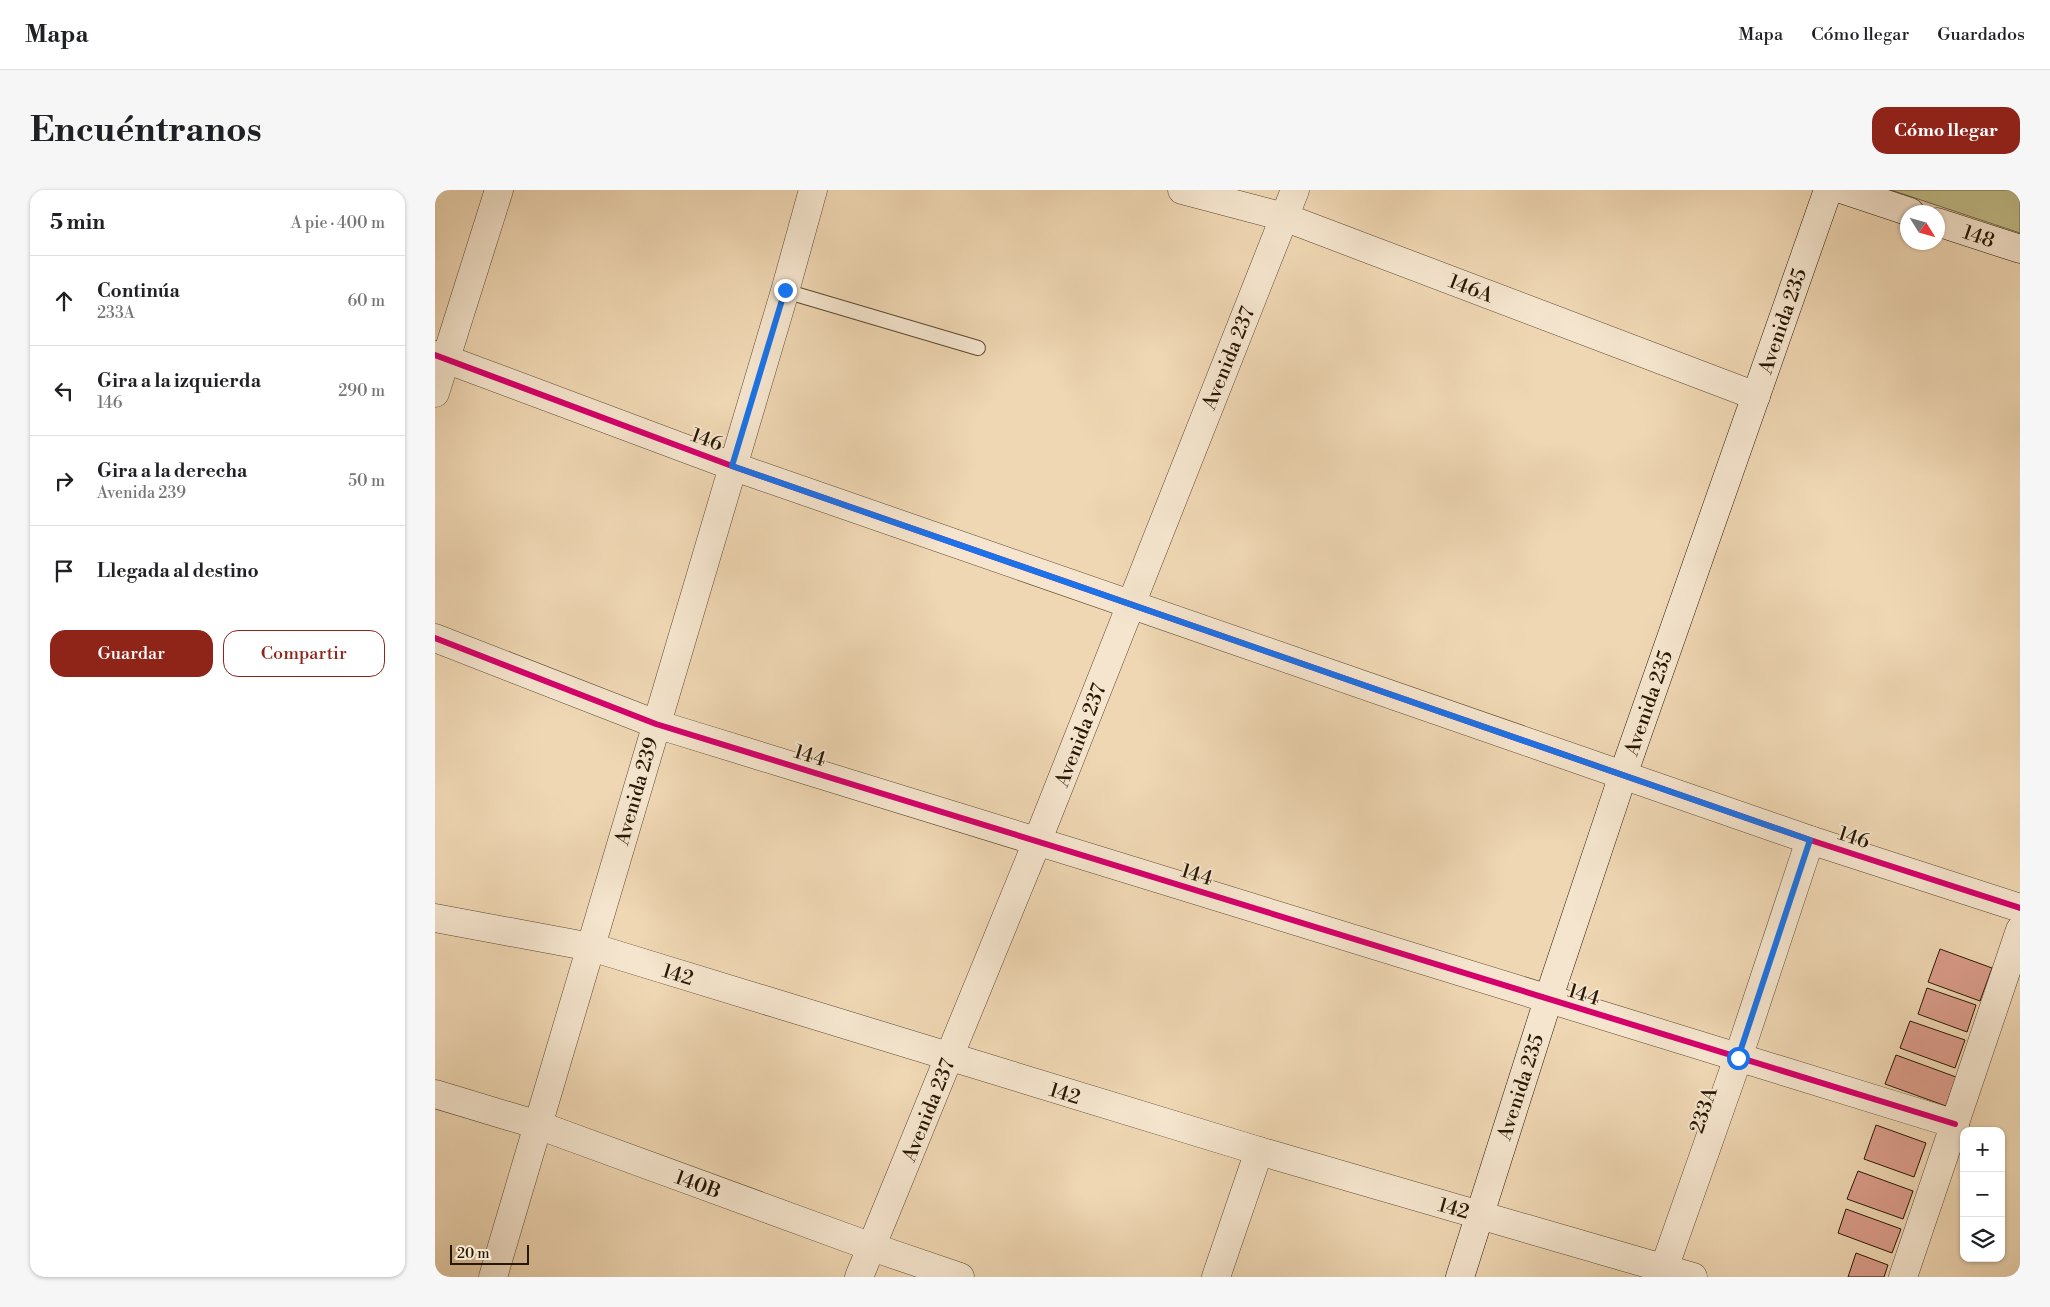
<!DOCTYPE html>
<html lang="es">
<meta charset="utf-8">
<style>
body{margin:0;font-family:"Libre Bodoni",serif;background:#f6f6f6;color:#202124}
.controls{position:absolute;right:15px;bottom:15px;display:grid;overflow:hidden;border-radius:10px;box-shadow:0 1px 4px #0004}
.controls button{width:45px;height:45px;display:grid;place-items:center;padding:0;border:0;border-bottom:1px solid #e0e0e0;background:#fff;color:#202124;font:25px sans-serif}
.compass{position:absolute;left:1465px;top:15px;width:45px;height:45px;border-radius:50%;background:#fff;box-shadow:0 1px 4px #0004;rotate:127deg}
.scale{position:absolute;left:15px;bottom:12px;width:79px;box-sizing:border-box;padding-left:5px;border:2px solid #281703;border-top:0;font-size:14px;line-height:18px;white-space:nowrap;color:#281703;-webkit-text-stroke:4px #f5e5ce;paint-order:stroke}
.stop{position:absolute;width:15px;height:15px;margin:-11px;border:4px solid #1a73e8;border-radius:50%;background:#fff}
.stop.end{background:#1a73e8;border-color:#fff;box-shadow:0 1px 5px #0008}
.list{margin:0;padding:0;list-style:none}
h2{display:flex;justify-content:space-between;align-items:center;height:65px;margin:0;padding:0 20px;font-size:21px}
h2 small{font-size:16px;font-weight:400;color:#757577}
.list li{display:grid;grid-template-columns:32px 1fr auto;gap:15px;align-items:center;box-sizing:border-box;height:90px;padding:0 20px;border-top:1px solid #e0e0e0}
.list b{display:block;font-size:19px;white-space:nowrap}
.list p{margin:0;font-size:16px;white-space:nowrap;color:#757577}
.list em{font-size:16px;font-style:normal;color:#757577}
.actions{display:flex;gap:10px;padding:15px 20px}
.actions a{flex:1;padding:11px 0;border:1px solid #8f2418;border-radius:15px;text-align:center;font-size:18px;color:#8f2418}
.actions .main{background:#8f2418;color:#fff}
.icon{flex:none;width:28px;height:28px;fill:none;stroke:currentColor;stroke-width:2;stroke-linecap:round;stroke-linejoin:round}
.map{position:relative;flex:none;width:1585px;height:1087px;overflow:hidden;border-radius:15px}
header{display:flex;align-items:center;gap:30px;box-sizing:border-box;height:70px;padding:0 25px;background:#fff;border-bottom:1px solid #e0e0e0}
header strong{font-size:24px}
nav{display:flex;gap:28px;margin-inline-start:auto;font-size:18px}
.intro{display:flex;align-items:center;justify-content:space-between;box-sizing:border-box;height:120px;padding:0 30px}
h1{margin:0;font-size:35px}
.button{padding:12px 22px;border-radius:15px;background:#8f2418;color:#fff;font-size:18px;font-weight:700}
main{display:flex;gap:30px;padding:0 30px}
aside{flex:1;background:#fff;border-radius:15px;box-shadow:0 1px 4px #0004}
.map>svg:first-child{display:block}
.green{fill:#c0bc88;stroke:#746a46}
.building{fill:#db9d8b;stroke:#281703}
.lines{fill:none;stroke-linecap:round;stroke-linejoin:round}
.lane-casing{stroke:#5a472f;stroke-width:16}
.street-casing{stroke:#5a472f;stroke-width:29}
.secondary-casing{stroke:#281703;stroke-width:29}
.lane{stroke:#f5e5ce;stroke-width:14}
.street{stroke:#f5e5ce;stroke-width:28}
.secondary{stroke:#f5e5ce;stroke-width:28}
.cycleway-casing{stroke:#f5e5ce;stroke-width:9}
.cycleway{stroke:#d6006c;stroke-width:6}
.route{stroke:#1a73e8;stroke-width:6}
.labels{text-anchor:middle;stroke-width:4;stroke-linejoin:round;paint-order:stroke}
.street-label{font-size:20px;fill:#281703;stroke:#f5e5ce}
</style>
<header>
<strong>Mapa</strong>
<nav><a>Mapa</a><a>Cómo llegar</a><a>Guardados</a></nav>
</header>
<div class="intro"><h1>Encuéntranos</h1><a class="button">Cómo llegar</a></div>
<main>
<aside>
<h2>5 min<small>A pie · 400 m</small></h2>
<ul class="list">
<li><svg class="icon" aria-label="ahead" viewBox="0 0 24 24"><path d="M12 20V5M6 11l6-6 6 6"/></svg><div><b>Continúa</b><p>233A</p></div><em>60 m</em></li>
<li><svg class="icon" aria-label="left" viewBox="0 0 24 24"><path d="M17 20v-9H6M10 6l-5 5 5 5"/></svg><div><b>Gira a la izquierda</b><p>146</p></div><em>290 m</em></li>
<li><svg class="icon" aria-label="right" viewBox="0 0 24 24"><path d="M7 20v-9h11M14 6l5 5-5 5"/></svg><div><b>Gira a la derecha</b><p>Avenida 239</p></div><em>50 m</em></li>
<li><svg class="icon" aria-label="arrive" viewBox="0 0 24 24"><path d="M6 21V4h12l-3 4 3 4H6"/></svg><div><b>Llegada al destino</b></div></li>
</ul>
<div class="actions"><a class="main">Guardar</a><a>Compartir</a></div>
</aside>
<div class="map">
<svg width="1585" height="1087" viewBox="0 0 1585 1087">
<rect width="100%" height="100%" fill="#efd7b3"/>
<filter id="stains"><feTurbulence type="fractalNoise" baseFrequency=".004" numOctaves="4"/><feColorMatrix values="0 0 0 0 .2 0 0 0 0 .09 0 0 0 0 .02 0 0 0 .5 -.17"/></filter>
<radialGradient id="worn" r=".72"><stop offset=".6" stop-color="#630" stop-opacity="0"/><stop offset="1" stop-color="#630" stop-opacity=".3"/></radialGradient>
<polygon class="green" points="1456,0 1585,0 1585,43"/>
<g class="building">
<polygon points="1505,759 1557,778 1545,811 1493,792"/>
<polygon points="1492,798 1541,815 1532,842 1483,824"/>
<polygon points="1475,831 1530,850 1520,878 1465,858"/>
<polygon points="1461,865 1521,887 1511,916 1450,894"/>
<polygon points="1441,935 1491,953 1479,987 1429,969"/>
<polygon points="1423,981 1478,1001 1468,1029 1412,1009"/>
<polygon points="1411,1019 1466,1039 1457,1063 1403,1043"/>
<polygon points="1421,1063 1453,1075 1449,1087 1413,1087"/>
</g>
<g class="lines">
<defs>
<polyline id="lane" points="350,101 543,158"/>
<g id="street">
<polyline points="747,0 849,27 1321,206"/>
<polyline points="0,165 297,276 1375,650 1585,718"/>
<polyline points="0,203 64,0"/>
<polyline points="0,448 221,534 1520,934"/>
<polyline points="0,728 156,757 824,961 1258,1087"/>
<polyline points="0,904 103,935 437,1057 525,1087"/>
<polyline points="58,1087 350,101 378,0"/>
<polyline points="424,1087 602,652 860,0"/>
<polyline points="781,1087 824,961"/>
<polyline points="1226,1087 1303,868 1375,650"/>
<polyline points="1468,1087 1585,740"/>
</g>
<g id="secondary">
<polyline points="1409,0 1475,22"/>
<polyline points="1502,32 1585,59"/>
<polyline points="1025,1087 1113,810 1188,585 1393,0"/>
</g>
</defs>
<use href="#lane" class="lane-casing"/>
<use href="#street" class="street-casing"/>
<use href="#secondary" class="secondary-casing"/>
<use href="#lane" class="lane"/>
<use href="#street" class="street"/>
<use href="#secondary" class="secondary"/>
<defs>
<g id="cycleway">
<polyline points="0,165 297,276 1375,650 1585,718"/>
<polyline points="0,448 221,534 1520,934"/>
</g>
</defs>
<use href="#cycleway" class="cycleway-casing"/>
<use href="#cycleway" class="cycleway"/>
</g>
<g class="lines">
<polyline class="route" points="350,100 297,276 1375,650 1303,868"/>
</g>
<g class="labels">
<g class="street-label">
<text transform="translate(1544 46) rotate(19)" y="7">148</text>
<text transform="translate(1036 98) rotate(21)" y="7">146A</text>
<text transform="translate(1347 131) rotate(-71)" y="7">Avenida 235</text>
<text transform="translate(793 168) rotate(-68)" y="7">Avenida 237</text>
<text transform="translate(272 249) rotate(20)" y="7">146</text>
<text transform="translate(1213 513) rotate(-71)" y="7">Avenida 235</text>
<text transform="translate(645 545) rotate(-69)" y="7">Avenida 237</text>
<text transform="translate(375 565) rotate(17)" y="7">144</text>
<text transform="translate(201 601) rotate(-74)" y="7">Avenida 239</text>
<text transform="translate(1419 647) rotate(18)" y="7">146</text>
<text transform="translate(762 684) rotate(17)" y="7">144</text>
<text transform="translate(243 784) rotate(17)" y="7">142</text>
<text transform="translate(1149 804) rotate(17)" y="7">144</text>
<text transform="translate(1085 897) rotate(-72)" y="7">Avenida 235</text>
<text transform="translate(630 903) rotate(17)" y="7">142</text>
<text transform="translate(493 920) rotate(-68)" y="7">Avenida 237</text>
<text transform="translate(1268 920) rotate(-71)" y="7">233A</text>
<text transform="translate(263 994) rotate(20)" y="7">140B</text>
<text transform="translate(1019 1018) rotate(16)" y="7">142</text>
</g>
</g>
<rect width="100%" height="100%" filter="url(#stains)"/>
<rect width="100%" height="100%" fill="url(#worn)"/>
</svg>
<div class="controls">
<button>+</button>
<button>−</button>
<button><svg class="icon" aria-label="layers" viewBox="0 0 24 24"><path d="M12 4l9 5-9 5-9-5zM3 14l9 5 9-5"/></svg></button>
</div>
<svg class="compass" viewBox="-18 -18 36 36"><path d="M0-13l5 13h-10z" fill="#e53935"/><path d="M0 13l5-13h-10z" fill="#757577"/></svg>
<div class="scale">20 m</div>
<div class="stop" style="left:1303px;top:868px"></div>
<div class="stop end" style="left:350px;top:100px"></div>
</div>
</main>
